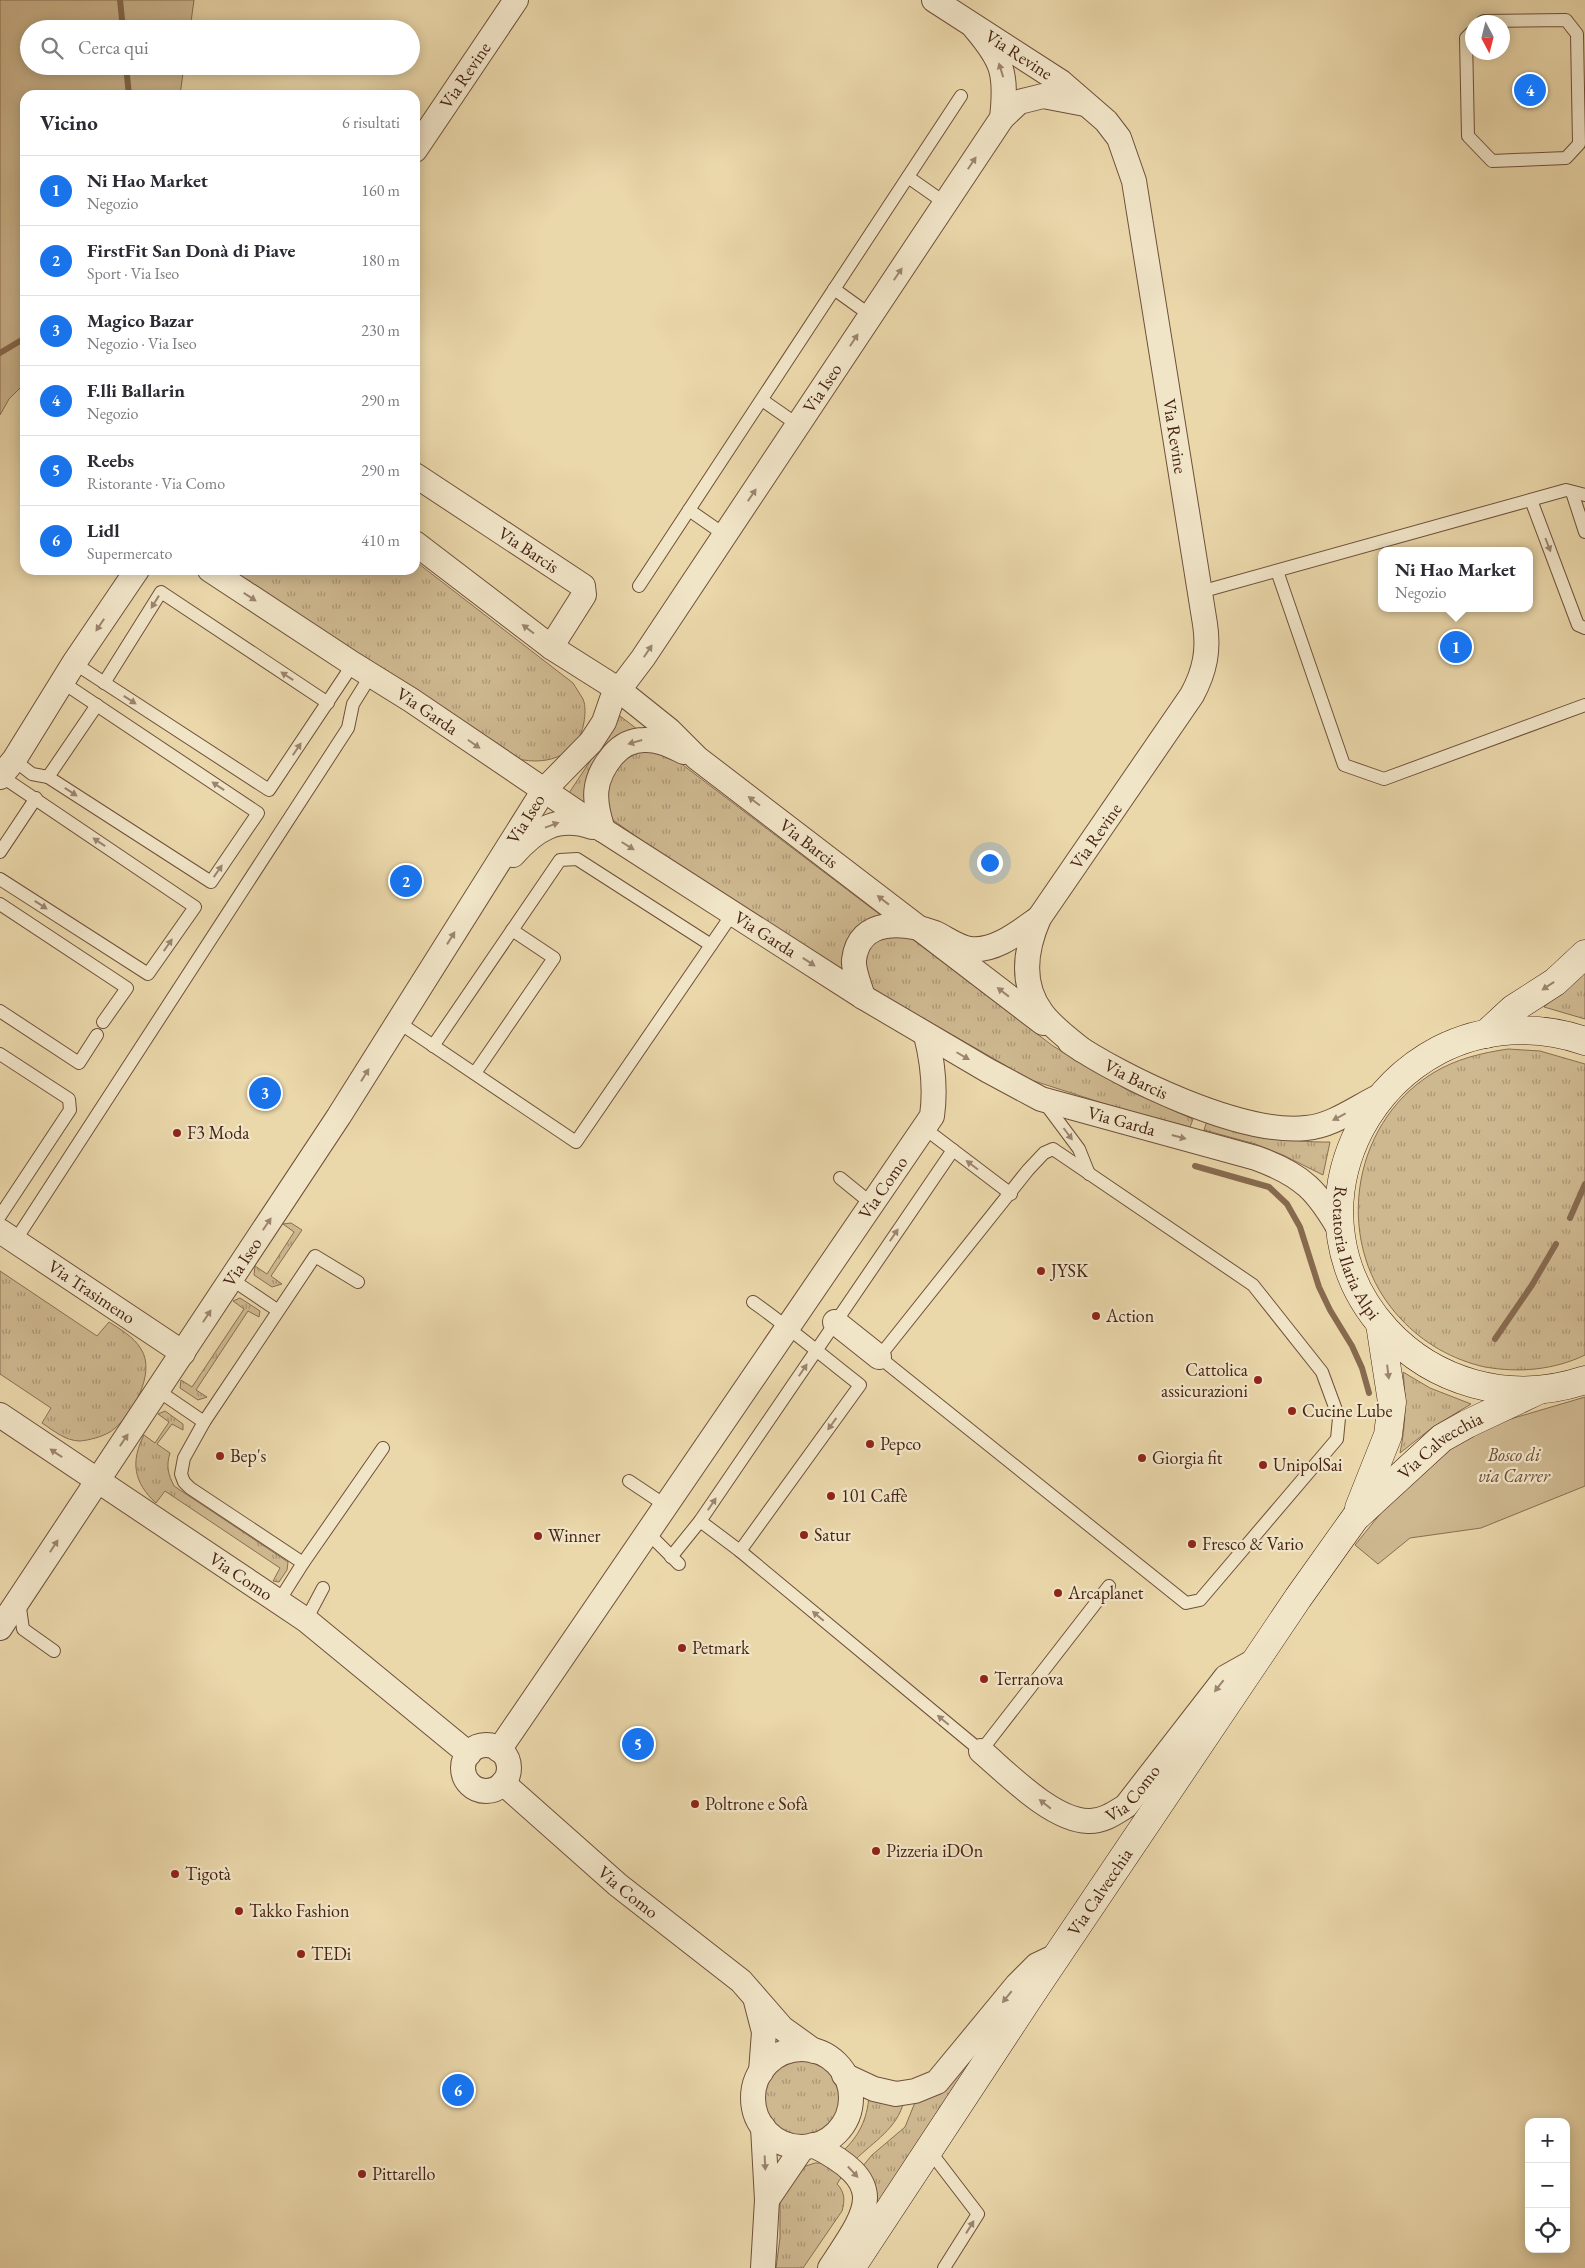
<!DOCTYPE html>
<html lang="it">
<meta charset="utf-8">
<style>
body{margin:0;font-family:"EB Garamond",serif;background:#f2f2f3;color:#2b2b33}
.controls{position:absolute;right:15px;bottom:15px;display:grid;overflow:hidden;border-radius:10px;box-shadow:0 2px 12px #0003}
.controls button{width:45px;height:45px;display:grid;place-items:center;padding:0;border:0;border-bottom:1px solid #e1e1e2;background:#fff;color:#2b2b33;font:25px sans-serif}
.compass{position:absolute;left:1465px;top:15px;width:45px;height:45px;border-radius:50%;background:#fff;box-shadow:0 2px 12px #0003;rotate:173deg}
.you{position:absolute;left:989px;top:862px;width:18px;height:18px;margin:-12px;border:4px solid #fff;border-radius:50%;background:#1a73e8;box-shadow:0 0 0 8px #1a73e833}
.badge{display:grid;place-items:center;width:32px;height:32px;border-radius:50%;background:#1a73e8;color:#fff;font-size:16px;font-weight:700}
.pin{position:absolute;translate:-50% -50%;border:2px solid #fff;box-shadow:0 1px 5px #0006}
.popup{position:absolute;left:1378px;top:547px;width:155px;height:65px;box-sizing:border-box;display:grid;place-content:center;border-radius:10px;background:#fff;filter:drop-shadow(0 1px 4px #0005);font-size:16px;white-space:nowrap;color:#7c7c81}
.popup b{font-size:19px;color:#2b2b33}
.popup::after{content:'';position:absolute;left:50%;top:100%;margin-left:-10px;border:10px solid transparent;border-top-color:#fff}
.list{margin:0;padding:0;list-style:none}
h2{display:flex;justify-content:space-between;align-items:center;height:65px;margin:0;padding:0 20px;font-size:21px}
h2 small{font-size:16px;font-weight:400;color:#7c7c81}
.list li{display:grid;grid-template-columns:32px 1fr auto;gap:15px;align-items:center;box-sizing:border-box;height:70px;padding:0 20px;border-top:1px solid #e1e1e2}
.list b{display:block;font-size:19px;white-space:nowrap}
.list p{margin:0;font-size:16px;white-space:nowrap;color:#7c7c81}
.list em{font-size:16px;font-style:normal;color:#7c7c81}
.icon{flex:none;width:28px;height:28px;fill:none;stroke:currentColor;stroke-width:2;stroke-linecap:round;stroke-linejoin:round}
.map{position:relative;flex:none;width:1585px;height:2268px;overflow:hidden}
.search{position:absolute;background:#fff;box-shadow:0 2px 12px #0003;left:20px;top:20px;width:400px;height:55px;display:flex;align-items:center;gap:12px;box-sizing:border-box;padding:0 18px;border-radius:28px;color:#7c7c81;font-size:19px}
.panel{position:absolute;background:#fff;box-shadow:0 2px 12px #0003;left:20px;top:90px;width:400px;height:485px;border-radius:15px}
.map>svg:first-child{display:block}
.grass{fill:url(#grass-tufts);stroke:#8a6e52}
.park{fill:#ceb890;stroke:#8a6e52}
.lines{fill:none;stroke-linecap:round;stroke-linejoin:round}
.stream{stroke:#876a4f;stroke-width:6}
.service-casing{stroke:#6f503a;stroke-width:14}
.minor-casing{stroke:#6f503a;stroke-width:26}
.secondary-casing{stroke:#462314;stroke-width:29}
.service{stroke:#f1e5c8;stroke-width:12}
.minor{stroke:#f1e5c8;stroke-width:24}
.secondary{stroke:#f1e5c8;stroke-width:28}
.oneway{fill:#9c846e}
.poi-dot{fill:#8f2418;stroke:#f1e5c8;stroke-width:2}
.labels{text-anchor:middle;stroke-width:4.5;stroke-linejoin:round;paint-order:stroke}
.street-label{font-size:18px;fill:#462314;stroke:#f1e5c8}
.poi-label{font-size:18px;fill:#462314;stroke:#f1e5c8;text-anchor:start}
.park-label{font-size:18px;font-style:italic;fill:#684833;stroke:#f1e5c8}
</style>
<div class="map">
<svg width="1585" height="2268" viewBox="0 0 1585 2268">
<defs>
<pattern id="grass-tufts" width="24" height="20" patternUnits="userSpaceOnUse" patternTransform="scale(1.25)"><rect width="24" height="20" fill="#ceb890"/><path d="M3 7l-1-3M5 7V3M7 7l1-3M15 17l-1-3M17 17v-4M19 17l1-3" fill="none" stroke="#a99574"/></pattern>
</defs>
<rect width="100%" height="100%" fill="#ead7aa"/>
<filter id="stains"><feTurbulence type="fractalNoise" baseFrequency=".004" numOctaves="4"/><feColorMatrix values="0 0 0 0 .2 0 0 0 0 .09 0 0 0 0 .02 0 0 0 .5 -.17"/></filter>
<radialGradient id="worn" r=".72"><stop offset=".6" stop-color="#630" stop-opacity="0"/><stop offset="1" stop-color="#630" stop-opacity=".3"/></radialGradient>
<g class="grass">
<path d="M415 561 573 683C576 688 580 694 583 699 586 706 585 715 584 722 578 759 542 767 511 757L226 570H415Z"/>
<polygon points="620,716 637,729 585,803 569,793"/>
<polygon points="639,747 675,759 1053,1046 1129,1091 1193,1119 1190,1127 1127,1111 1031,1080 876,991 694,878 613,820 604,803 604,788 622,757"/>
<polygon points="1585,969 1585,1019 1544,1007"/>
<path d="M1508 1049 1540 1051 1585 1064V1355C1554 1370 1519 1373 1485 1367 1453 1360 1423 1343 1401 1319 1333 1248 1348 1125 1433 1073 1456 1059 1481 1053 1508 1049Z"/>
<path d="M1207 1121C1248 1132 1287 1143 1330 1142L1323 1175 1283 1155 1255 1144 1204 1130Z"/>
<polygon points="291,1223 302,1230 271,1276 282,1284 272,1287 254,1275 255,1266 267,1274 294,1232 283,1224"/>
<path d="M0 1271 97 1336 109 1322C120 1329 134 1337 141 1349 157 1373 131 1418 110 1432 101 1437 90 1440 80 1441 66 1441 54 1431 42 1423L51 1408 0 1374Z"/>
<polygon points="240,1298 260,1311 259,1317 248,1311 196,1390 207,1397 198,1400 180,1388 181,1380 192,1387 244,1309 233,1301"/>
<path d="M1403 1372 1430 1388 1471 1404 1433 1427 1400 1453C1406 1425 1406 1399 1403 1372Z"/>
<path d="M165 1411 183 1424V1430L172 1424 157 1444 170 1453C166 1466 168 1474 174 1486L288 1562 287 1570 279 1582 273 1581 280 1568 165 1491 156 1503C134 1483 130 1462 144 1435L155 1443 169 1422 158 1414Z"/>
<polygon points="983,2045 873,2213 862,2167 872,2155 905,2127 916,2100"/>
<circle cx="802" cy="2099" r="39"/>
<path d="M869 2096 904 2101C897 2129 874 2141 855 2160L842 2152C859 2136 867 2120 869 2096Z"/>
<path d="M815 2163H826L844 2173 837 2184C845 2192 845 2201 842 2211L803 2268H776L780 2238V2202L797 2169Z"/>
</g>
<g class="park">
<polygon points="0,0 194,0 190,29 29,29 29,66 184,66 180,95 25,95 25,383 9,399 0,415"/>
<polygon points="1585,1397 1585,1486 1481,1528 1410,1538 1378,1564 1355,1545 1385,1508 1451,1443 1497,1423"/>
</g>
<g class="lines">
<g class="stream">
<polyline points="120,0 123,29"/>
<polyline points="126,66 129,95"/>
<polyline points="0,353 25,338"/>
<polyline points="1195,1166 1269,1187 1287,1204 1300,1227 1319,1287 1330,1310 1352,1346 1362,1368 1369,1393"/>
<polyline points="1570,1218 1585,1184"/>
<polyline points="1495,1339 1532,1285 1556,1244"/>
</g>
<defs>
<g id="service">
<polyline points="1472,32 1466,38 1468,136 1492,161 1566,158 1579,144 1577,34 1566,20 1484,21 1482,22"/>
<polyline points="908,177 945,203"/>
<polyline points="834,289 870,315"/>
<polyline points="762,400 798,425"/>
<polyline points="1572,492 1585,532"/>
<polyline points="1531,500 1578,625 1585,628"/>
<polyline points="689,510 725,535"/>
<polyline points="1277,571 1344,765 1384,779 1585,705"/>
<polyline points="639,586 961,96"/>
<polyline points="1200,592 1566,490 1585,495"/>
<polyline points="74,663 269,790 353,664"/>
<polyline points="104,683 161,592 328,703"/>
<polyline points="14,760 32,774 48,777 211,882 258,813 62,682"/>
<polyline points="48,777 97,705"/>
<polyline points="0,852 36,798"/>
<polyline points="0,879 148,974 195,907 1,776"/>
<polyline points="0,904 127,988 103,1022"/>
<polyline points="0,1011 79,1063 97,1035"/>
<polyline points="398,1022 576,1142 733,913"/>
<polyline points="433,1046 560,860 577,859 711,945"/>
<polyline points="0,1054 69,1099 70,1110 0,1216"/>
<polyline points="475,1073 554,958 512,930"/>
<polyline points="1044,1102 1079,1149 1089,1174"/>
<polyline points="924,1128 1011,1194"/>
<polygon points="1053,1149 1253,1285 1322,1372 1339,1418 1337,1439 1200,1600 1186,1603 879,1357 1028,1170 1044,1153"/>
<polyline points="840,1178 872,1204"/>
<polyline points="15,1241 348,728 353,704 371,675"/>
<polyline points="231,1279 277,1310"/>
<polyline points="157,1390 204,1422"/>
<polyline points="629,1481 665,1505"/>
<polyline points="700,1521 740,1551 981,1751 1109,1586"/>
<polyline points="647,1532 679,1564"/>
<path d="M740 1551 860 1385C824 1357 790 1328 753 1302"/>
<polyline points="671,1557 700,1521 953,1150"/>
<polyline points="303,1563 190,1488 184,1482 181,1474 184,1458 204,1422 315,1256 358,1282"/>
<polyline points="19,1601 23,1629 54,1651"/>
<polyline points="279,1601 303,1563 383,1448"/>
<polyline points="306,1620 323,1588"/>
<polyline points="929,2150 978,2214 944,2268"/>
</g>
<g id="minor">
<path id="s1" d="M934 0 1061 82 1106 121 1119 138 1134 181 1205 624C1209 650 1205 671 1192 695L1039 918C1025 950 1020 984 1042 1013 1052 1027 1069 1039 1082 1050"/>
<polyline points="1002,118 1019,102 1043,96 1085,104"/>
<path id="s2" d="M415 150 516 0"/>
<path id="s3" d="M415 475 583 586 584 595 551 647"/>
<path id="s4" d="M415 543 551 647 619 690 669 730 697 758 1043 1023"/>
<path id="s5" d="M210 570 353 664 411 700 603 830 863 997 987 1070 1041 1099 1256 1158C1303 1175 1318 1191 1342 1234"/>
<polyline points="0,777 14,760 74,663 137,570"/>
<path d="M603 830C593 800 592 780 613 755 621 746 632 740 644 740 658 739 671 746 684 752"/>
<path d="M513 855C535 830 557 815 592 827"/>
<path d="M863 997C860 986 853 971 854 960 859 917 905 922 935 933 946 938 957 947 970 949 995 952 1019 932 1039 918"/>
<path id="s6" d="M1070 1042C1123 1078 1241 1135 1306 1128 1333 1126 1358 1106 1382 1095"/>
<path id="s7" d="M0 1231 183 1353"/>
<polyline points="835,1322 879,1357"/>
<path id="s8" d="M0 1415 306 1620 469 1754"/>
<path id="s9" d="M0 1628 339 1116 544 790 591 742 604 722 612 699 643 658 1002 118C1007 73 1003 61 974 27"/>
<circle cx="486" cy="1768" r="23"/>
<path id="s10" d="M499 1750 932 1116C936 1088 933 1063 926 1035"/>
<path id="s11" d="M981 1751C1008 1774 1052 1820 1088 1821 1102 1822 1115 1813 1126 1806L1226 1677 1258 1659"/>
<path id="s12" d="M503 1783 618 1885 741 1981 782 2028 814 2051"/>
<polyline points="756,2001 764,2032 761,2072"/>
<circle cx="802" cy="2098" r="49"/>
<polyline points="844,2075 874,2089 896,2094 915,2091 937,2082 1017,1985 1037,1965 1056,1956"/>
<path d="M813 2145C890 2184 869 2209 830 2268"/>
<polyline points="767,2200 803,2147"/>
<polyline points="763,2268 767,2200 763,2127"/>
</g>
<g id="secondary">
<polyline points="1486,1034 1513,1009 1555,982 1585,954"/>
<path id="s13" d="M1585 1041C1537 1024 1484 1027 1439 1050 1405 1068 1378 1095 1360 1129 1284 1278 1430 1432 1585 1380"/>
<polyline points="1359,1508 1388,1435 1392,1402 1380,1324"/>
<path id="s14" d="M851 2268 1032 1993 1298 1598 1355 1518 1442 1438 1467 1424 1537 1391"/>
</g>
</defs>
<use href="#service" class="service-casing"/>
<use href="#minor" class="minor-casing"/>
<use href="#secondary" class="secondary-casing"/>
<use href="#service" class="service"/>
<use href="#minor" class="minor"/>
<use href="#secondary" class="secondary"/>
</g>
<defs><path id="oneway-solid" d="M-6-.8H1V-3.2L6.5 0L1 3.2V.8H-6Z" transform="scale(1.25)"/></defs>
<g class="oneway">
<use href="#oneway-solid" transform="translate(1001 70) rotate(-107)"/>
<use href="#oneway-solid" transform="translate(972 163) rotate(-56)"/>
<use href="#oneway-solid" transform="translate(898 274) rotate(-56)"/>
<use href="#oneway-solid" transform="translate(854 340) rotate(-57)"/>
<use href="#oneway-solid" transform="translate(752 495) rotate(-56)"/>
<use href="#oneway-solid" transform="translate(1548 545) rotate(69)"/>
<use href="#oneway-solid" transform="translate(250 597) rotate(33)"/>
<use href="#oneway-solid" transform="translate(155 602) rotate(122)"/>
<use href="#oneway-solid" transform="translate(100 625) rotate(124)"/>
<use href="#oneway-solid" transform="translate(528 629) rotate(-143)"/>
<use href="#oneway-solid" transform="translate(648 651) rotate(-56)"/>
<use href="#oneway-solid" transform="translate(287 676) rotate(-147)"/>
<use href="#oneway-solid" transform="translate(130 700) rotate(33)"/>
<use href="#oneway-solid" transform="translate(635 742) rotate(164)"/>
<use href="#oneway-solid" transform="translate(474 744) rotate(35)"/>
<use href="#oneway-solid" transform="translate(297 749) rotate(-56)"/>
<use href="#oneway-solid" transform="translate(218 786) rotate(-146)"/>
<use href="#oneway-solid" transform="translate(71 792) rotate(33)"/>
<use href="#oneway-solid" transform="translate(754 801) rotate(-143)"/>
<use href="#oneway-solid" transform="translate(552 825) rotate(-20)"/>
<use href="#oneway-solid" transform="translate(99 842) rotate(-146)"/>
<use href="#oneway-solid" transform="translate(628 846) rotate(32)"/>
<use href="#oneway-solid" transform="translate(218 871) rotate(-55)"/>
<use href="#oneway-solid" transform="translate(883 900) rotate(-142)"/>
<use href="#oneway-solid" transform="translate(41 905) rotate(33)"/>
<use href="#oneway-solid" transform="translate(451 938) rotate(-58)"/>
<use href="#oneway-solid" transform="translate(168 945) rotate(-55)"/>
<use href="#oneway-solid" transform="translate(809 962) rotate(33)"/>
<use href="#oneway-solid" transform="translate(1548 986) rotate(146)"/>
<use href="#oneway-solid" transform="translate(1003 992) rotate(-142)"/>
<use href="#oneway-solid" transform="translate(963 1056) rotate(30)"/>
<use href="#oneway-solid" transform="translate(365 1075) rotate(-58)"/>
<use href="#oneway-solid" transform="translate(1339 1117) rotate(152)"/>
<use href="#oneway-solid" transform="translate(1068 1134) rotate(53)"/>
<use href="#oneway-solid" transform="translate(1179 1137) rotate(15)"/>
<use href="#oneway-solid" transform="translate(972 1165) rotate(-143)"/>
<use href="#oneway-solid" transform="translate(267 1224) rotate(-56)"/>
<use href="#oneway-solid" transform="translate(894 1235) rotate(-56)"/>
<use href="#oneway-solid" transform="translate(207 1316) rotate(-57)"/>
<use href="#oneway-solid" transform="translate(803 1370) rotate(-56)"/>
<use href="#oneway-solid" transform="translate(1388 1372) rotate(83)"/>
<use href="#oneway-solid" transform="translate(832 1424) rotate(126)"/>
<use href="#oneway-solid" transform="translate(124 1440) rotate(-56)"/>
<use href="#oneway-solid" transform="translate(56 1453) rotate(-146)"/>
<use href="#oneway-solid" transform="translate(712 1504) rotate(-56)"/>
<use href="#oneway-solid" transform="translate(54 1546) rotate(-57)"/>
<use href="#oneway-solid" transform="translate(818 1616) rotate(-140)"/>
<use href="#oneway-solid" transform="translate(1219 1686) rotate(128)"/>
<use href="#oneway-solid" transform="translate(943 1720) rotate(-140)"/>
<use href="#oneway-solid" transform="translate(1045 1804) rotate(-142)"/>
<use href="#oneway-solid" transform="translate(1007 1997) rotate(129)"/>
<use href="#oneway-solid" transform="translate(765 2163) rotate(87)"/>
<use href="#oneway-solid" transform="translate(853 2172) rotate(47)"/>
<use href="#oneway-solid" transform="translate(970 2227) rotate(-58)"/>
</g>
<g class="poi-dot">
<circle cx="177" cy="1133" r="5"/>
<circle cx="1041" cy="1271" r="5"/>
<circle cx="1096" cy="1316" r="5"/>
<circle cx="1258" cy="1380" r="5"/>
<circle cx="1292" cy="1411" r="5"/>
<circle cx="870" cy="1444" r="5"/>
<circle cx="220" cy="1456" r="5"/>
<circle cx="1142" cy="1458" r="5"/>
<circle cx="1263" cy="1465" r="5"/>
<circle cx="831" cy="1496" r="5"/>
<circle cx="804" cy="1535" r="5"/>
<circle cx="538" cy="1536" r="5"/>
<circle cx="1192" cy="1544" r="5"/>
<circle cx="1058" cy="1593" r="5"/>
<circle cx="682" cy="1648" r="5"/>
<circle cx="984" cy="1679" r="5"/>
<circle cx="695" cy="1804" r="5"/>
<circle cx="876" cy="1851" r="5"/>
<circle cx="175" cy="1874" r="5"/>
<circle cx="239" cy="1911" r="5"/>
<circle cx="301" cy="1954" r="5"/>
<circle cx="362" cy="2174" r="5"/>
</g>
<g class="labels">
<g class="street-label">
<text dy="6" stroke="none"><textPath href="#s1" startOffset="101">Via Revine</textPath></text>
<text dy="6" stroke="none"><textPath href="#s2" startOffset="90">Via Revine</textPath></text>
<text dy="6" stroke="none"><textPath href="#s9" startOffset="1490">Via Iseo</textPath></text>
<text dy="6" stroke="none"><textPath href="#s1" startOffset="536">Via Revine</textPath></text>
<text dy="6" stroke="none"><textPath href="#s3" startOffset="136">Via Barcis</textPath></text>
<text dy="6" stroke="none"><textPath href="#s5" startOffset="259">Via Garda</textPath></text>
<text dy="6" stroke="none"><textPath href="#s9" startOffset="965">Via Iseo</textPath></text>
<text transform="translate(1096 836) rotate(-55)" y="6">Via Revine</text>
<text dy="6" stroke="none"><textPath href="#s4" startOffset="496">Via Barcis</textPath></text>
<text dy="6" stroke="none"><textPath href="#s5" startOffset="664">Via Garda</textPath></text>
<text dy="6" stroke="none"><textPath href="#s6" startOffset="76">Via Barcis</textPath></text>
<text dy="6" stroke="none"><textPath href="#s5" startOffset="1069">Via Garda</textPath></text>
<text dy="6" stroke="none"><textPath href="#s10" startOffset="681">Via Como</textPath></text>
<text dy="6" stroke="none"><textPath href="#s13" startOffset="394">Rotatoria Ilaria Alpi</textPath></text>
<text dy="6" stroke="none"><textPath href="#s9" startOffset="439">Via Iseo</textPath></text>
<text dy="6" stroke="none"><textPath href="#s7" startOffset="110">Via Trasimeno</textPath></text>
<text dy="6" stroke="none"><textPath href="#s14" startOffset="1016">Via Calvecchia</textPath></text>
<text dy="6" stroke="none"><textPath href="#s8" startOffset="290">Via Como</textPath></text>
<text dy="6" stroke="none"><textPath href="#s11" startOffset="185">Via Como</textPath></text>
<text dy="6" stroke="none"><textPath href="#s12" startOffset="166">Via Como</textPath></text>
<text dy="6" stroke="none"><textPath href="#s14" startOffset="451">Via Calvecchia</textPath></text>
</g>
<g class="poi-label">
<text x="187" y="1139">F3 Moda</text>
<text x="1051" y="1277">JYSK</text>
<text x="1106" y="1322">Action</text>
<text x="1248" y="1376" text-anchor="end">Cattolica<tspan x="1248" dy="21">assicurazioni</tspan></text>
<text x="1302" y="1417">Cucine Lube</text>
<text x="880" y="1450">Pepco</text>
<text x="230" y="1462">Bep's</text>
<text x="1152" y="1464">Giorgia fit</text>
<text x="1273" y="1471">UnipolSai</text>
<text x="841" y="1502">101 Caffè</text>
<text x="814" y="1541">Satur</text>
<text x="548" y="1542">Winner</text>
<text x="1202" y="1550">Fresco &amp; Vario</text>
<text x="1068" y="1599">Arcaplanet</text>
<text x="692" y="1654">Petmark</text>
<text x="994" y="1685">Terranova</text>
<text x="705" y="1810">Poltrone e Sofà</text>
<text x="886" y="1857">Pizzeria iDOn</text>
<text x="185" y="1880">Tigotà</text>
<text x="249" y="1917">Takko Fashion</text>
<text x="311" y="1960">TEDi</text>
<text x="372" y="2180">Pittarello</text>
</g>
<g class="park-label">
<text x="1514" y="1461">Bosco di<tspan x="1514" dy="21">via Carrer</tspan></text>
</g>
</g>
<rect width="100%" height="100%" filter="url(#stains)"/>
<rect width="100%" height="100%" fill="url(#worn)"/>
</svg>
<div class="controls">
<button>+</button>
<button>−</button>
<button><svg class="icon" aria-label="locate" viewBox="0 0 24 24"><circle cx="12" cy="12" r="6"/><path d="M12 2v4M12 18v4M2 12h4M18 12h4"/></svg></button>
</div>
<svg class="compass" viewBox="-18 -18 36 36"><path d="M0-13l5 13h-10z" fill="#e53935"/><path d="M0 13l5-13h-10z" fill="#7c7c81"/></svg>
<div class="you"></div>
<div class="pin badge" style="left:1456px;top:647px">1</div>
<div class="popup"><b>Ni Hao Market</b>Negozio</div>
<div class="pin badge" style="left:406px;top:881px">2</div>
<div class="pin badge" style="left:265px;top:1093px">3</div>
<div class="pin badge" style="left:1530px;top:90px">4</div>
<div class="pin badge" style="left:638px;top:1744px">5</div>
<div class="pin badge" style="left:458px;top:2090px">6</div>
<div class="search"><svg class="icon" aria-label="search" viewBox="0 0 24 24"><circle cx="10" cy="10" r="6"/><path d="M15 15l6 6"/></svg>Cerca qui</div>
<section class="panel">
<h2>Vicino<small>6 risultati</small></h2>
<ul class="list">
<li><span class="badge">1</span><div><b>Ni Hao Market</b><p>Negozio</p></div><em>160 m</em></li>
<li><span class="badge">2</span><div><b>FirstFit San Donà di Piave</b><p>Sport · Via Iseo</p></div><em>180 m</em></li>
<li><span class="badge">3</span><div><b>Magico Bazar</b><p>Negozio · Via Iseo</p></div><em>230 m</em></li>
<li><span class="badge">4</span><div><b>F.lli Ballarin</b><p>Negozio</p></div><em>290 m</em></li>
<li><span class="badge">5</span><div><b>Reebs</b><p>Ristorante · Via Como</p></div><em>290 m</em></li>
<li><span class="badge">6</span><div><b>Lidl</b><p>Supermercato</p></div><em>410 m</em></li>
</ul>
</section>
</div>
